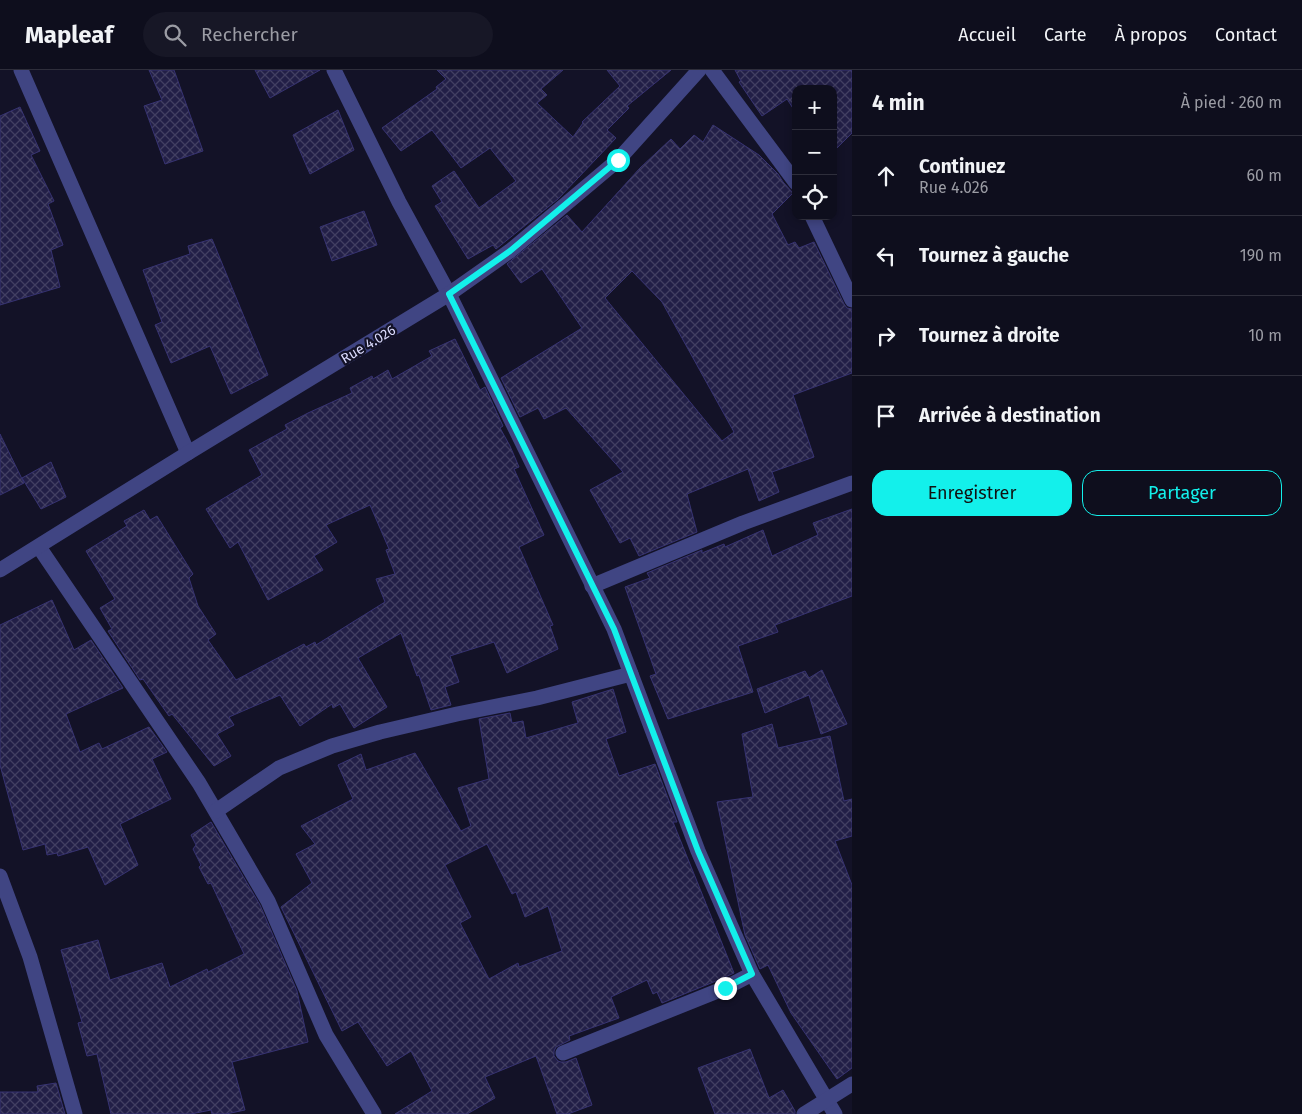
<!DOCTYPE html>
<html lang="fr">
<meta charset="utf-8">
<style>
body{margin:0;font-family:"Fira Sans",sans-serif;background:#171726;color:#f1f3f6}
.controls{position:absolute;right:15px;top:15px;display:grid;overflow:hidden;border-radius:10px;box-shadow:0 2px 8px #0003}
.controls button{width:45px;height:45px;display:grid;place-items:center;padding:0;border:0;border-bottom:1px solid #2e2e3b;background:#0e0e1d;color:#f1f3f6;font:25px sans-serif}
.stop{position:absolute;width:15px;height:15px;margin:-11px;border:4px solid #13f0eb;border-radius:50%;background:#fff}
.stop.end{background:#13f0eb;border-color:#fff;box-shadow:0 1px 5px #0008}
.list{margin:0;padding:0;list-style:none}
h2{display:flex;justify-content:space-between;align-items:center;height:65px;margin:0;padding:0 20px;font-size:21px}
h2 small{font-size:16px;font-weight:400;color:#9b9ca4}
.list li{display:grid;grid-template-columns:32px 1fr auto;gap:15px;align-items:center;box-sizing:border-box;height:80px;padding:0 20px;border-top:1px solid #2e2e3b}
.list b{display:block;font-size:19px;white-space:nowrap}
.list p{margin:0;font-size:16px;white-space:nowrap;color:#9b9ca4}
.list em{font-size:16px;font-style:normal;color:#9b9ca4}
.actions{display:flex;gap:10px;padding:15px 20px}
.actions a{flex:1;padding:11px 0;border:1px solid #13f0eb;border-radius:15px;text-align:center;font-size:18px;color:#13f0eb}
.actions .main{background:#13f0eb;color:#111}
.icon{flex:none;width:28px;height:28px;fill:none;stroke:currentColor;stroke-width:2;stroke-linecap:round;stroke-linejoin:round}
.map{position:relative;flex:none;width:852px;height:1044px;overflow:hidden}
header{display:flex;align-items:center;gap:30px;box-sizing:border-box;height:70px;padding:0 25px;background:#0e0e1d;border-bottom:1px solid #2e2e3b}
header strong{font-size:24px}
nav{display:flex;gap:28px;margin-inline-start:auto;font-size:18px}
.search{width:350px;height:45px;background:#171726;display:flex;align-items:center;gap:12px;box-sizing:border-box;padding:0 18px;border-radius:28px;color:#9b9ca4;font-size:19px}
main{display:flex}
aside{flex:1;background:#0e0e1d}
.map>svg:first-child{display:block}
.building{fill:url(#building-cross-hatch);stroke:#373372;fill-rule:evenodd}
.lines{fill:none;stroke-linecap:round;stroke-linejoin:round}
.minor{stroke:#404583;stroke-width:15}
.route{stroke:#13f0eb;stroke-width:6}
.labels{text-anchor:middle;stroke-width:4.5;stroke-linejoin:round;paint-order:stroke}
.street-label{font-size:14px;fill:#dbdbfd;stroke:#131227}
</style>
<header>
<strong>Mapleaf</strong>
<div class="search"><svg class="icon" aria-label="search" viewBox="0 0 24 24"><circle cx="10" cy="10" r="6"/><path d="M15 15l6 6"/></svg>Rechercher</div>
<nav><a>Accueil</a><a>Carte</a><a>À propos</a><a>Contact</a></nav>
</header>
<main>
<div class="map">
<svg width="852" height="1044" viewBox="0 0 852 1044">
<defs>
<pattern id="building-cross-hatch" width="8" height="8" patternUnits="userSpaceOnUse" patternTransform="scale(1.25)"><rect width="8" height="8" fill="#221f47"/><path d="M0 0l8 8M0 8l8-8" fill="none" stroke="#423f62"/></pattern>
</defs>
<rect width="100%" height="100%" fill="#131227"/>
<g class="building">
<polygon points="149,0 174,0 203,81 165,94 144,36 162,30"/>
<polygon points="255,0 320,0 270,28"/>
<polygon points="437,0 563,0 541,19 547,25 537,33 573,67 583,53 582,52 620,16 607,0 671,0 627,36 629,38 607,60 616,68 558,129 496,179 493,175 468,189 435,136 442,132 432,116 454,101 479,138 516,111 490,78 461,98 432,60 401,81 382,58 437,19 436,17 446,9"/>
<polygon points="735,0 852,0 852,63 833,82 833,19 796,19 796,43 787,29 762,46 739,12 741,11"/>
<polygon points="20,37 40,81 31,85 54,131 48,134 63,175 51,180 60,217 0,235 0,46"/>
<polygon points="338,40 354,80 310,104 293,65"/>
<path d="M713 55 759 85 778 104 783 112 793 123 772 144 788 175 795 172 799 178 814 172 844 234 847 238 852 239V303L793 325 814 387 772 402 779 422 759 431 748 399 687 424 697 462 639 486 630 468 620 473 590 420 623 402 566 338 544 349 538 338 520 347 501 308 582 258 542 199 521 213 507 194 567 145 582 162 640 98 671 69 680 79 694 65 703 72ZM632 201 662 232 734 362 722 371 605 228Z"/>
<polygon points="364,141 377,175 332,191 320,157"/>
<polygon points="212,169 268,305 231,324 210,276 171,293 155,255 162,252 143,200 190,184 188,176"/>
<polygon points="455,269 480,320 485,317 503,356 500,358 510,376 519,397 514,399 544,465 519,477 553,555 550,556 558,579 507,603 494,572 450,586 459,612 445,617 451,635 431,640 419,605 417,606 401,563 358,588 387,637 354,658 340,634 333,638 332,634 300,656 280,625 229,647 234,655 217,664 231,686 214,696 172,644 169,646 143,609 140,610 108,561 112,559 100,538 115,529 86,481 127,456 124,451 144,440 150,450 157,446 193,504 189,508 198,536 216,564 208,570 236,610 304,574 306,577 315,572 316,575 385,532 376,509 395,504 386,480 389,479 370,435 326,455 337,472 314,486 323,500 268,530 238,472 230,478 206,439 262,405 249,380 287,359 285,355 308,343 352,323 350,318 372,306 373,309 388,300 392,309 432,286 429,281"/>
<polygon points="0,364 24,413 0,425"/>
<polygon points="51,392 66,427 41,439 22,408"/>
<polygon points="852,439 852,526 775,555 778,562 738,576 753,622 668,649 650,606 656,604 625,517 650,508 647,503 702,480 702,483 724,474 725,477 763,460 772,486 818,465 813,453"/>
<polygon points="52,530 74,580 91,570 123,618 66,644 80,682 99,673 102,679 149,657 167,682 152,689 171,729 120,754 138,795 105,815 88,777 58,786 57,783 47,785 45,774 23,780 0,695 0,555"/>
<polygon points="822,600 847,654 821,664 809,625 765,643 757,619 805,601 809,608"/>
<path d="M613 619 626 662 606 669 619 706 655 694 677 752H673L734 903 721 909 662 933 657 922 653 924 647 910 611 927 619 948 569 966 570 970 556 977 554 981V986L558 991 561 992H566L576 988 592 1035 568 1044H557L536 986 485 1007 495 1028 467 1044H395L432 1021 411 981 387 996 358 952 342 961 281 837 312 813 296 784 315 774 301 756 353 729 338 695 361 684 366 700 415 683 461 761 471 756 458 718 489 709 479 649 510 643 512 653 523 651 526 668 578 653 572 632ZM487 774 512 824 516 822 525 847 548 836 562 881 519 897 518 893 489 909 460 853 471 847 445 795Z"/>
<polygon points="772,654 778,678 830,666 844,731 852,729 852,766 835,771 852,815 852,998 837,1009 791,943 768,895 760,899 745,865 717,732 753,727 742,664"/>
<polygon points="211,752 260,835 297,921 308,972 232,992 245,1040 226,1044 212,1044 211,1040 191,1044 111,1044 97,984 87,986 78,953 82,952 61,880 98,870 110,910 162,893 170,917 207,899 208,902 244,884 211,813 208,814 199,797 201,795 193,779 196,775 191,765"/>
<polygon points="750,979 769,1028 783,1020 795,1041 795,1044 715,1044 698,998"/>
<polygon points="56,1013 65,1044 0,1044 0,1022 38,1022 37,1016"/>
</g>
<g class="lines">
<g class="minor">
<polyline points="21,0 188,383"/>
<polyline points="334,0 399,132 449,224 614,559 698,781 752,904 835,1044"/>
<polyline points="712,0 796,113"/>
<polyline points="812,146 852,230"/>
<polyline points="39,477 199,713 268,831 326,965 374,1044"/>
<polyline points="0,500 188,383 449,224 510,181 618,90 699,0"/>
<polyline points="592,516 743,453 852,413"/>
<polyline points="216,741 279,698 332,676 380,662 457,644 537,628 631,604"/>
<polyline points="0,806 30,887 75,1044"/>
<polyline points="563,983 725,918 752,904"/>
<polyline points="804,1044 852,1014"/>
</g>
</g>
<g class="lines">
<polyline class="route" points="618,90 510,181 449,224 614,559 698,781 752,904 725,918"/>
</g>
<g class="labels">
<g class="street-label">
<text transform="translate(368 274) rotate(-31)" y="5">Rue 4.026</text>
</g>
</g>
</svg>
<div class="controls">
<button>+</button>
<button>−</button>
<button><svg class="icon" aria-label="locate" viewBox="0 0 24 24"><circle cx="12" cy="12" r="6"/><path d="M12 2v4M12 18v4M2 12h4M18 12h4"/></svg></button>
</div>
<div class="stop" style="left:618px;top:90px"></div>
<div class="stop end" style="left:725px;top:918px"></div>
</div>
<aside>
<h2>4 min<small>À pied · 260 m</small></h2>
<ul class="list">
<li><svg class="icon" aria-label="ahead" viewBox="0 0 24 24"><path d="M12 20V5M6 11l6-6 6 6"/></svg><div><b>Continuez</b><p>Rue 4.026</p></div><em>60 m</em></li>
<li><svg class="icon" aria-label="left" viewBox="0 0 24 24"><path d="M17 20v-9H6M10 6l-5 5 5 5"/></svg><div><b>Tournez à gauche</b></div><em>190 m</em></li>
<li><svg class="icon" aria-label="right" viewBox="0 0 24 24"><path d="M7 20v-9h11M14 6l5 5-5 5"/></svg><div><b>Tournez à droite</b></div><em>10 m</em></li>
<li><svg class="icon" aria-label="arrive" viewBox="0 0 24 24"><path d="M6 21V4h12l-3 4 3 4H6"/></svg><div><b>Arrivée à destination</b></div></li>
</ul>
<div class="actions"><a class="main">Enregistrer</a><a>Partager</a></div>
</aside>
</main>
